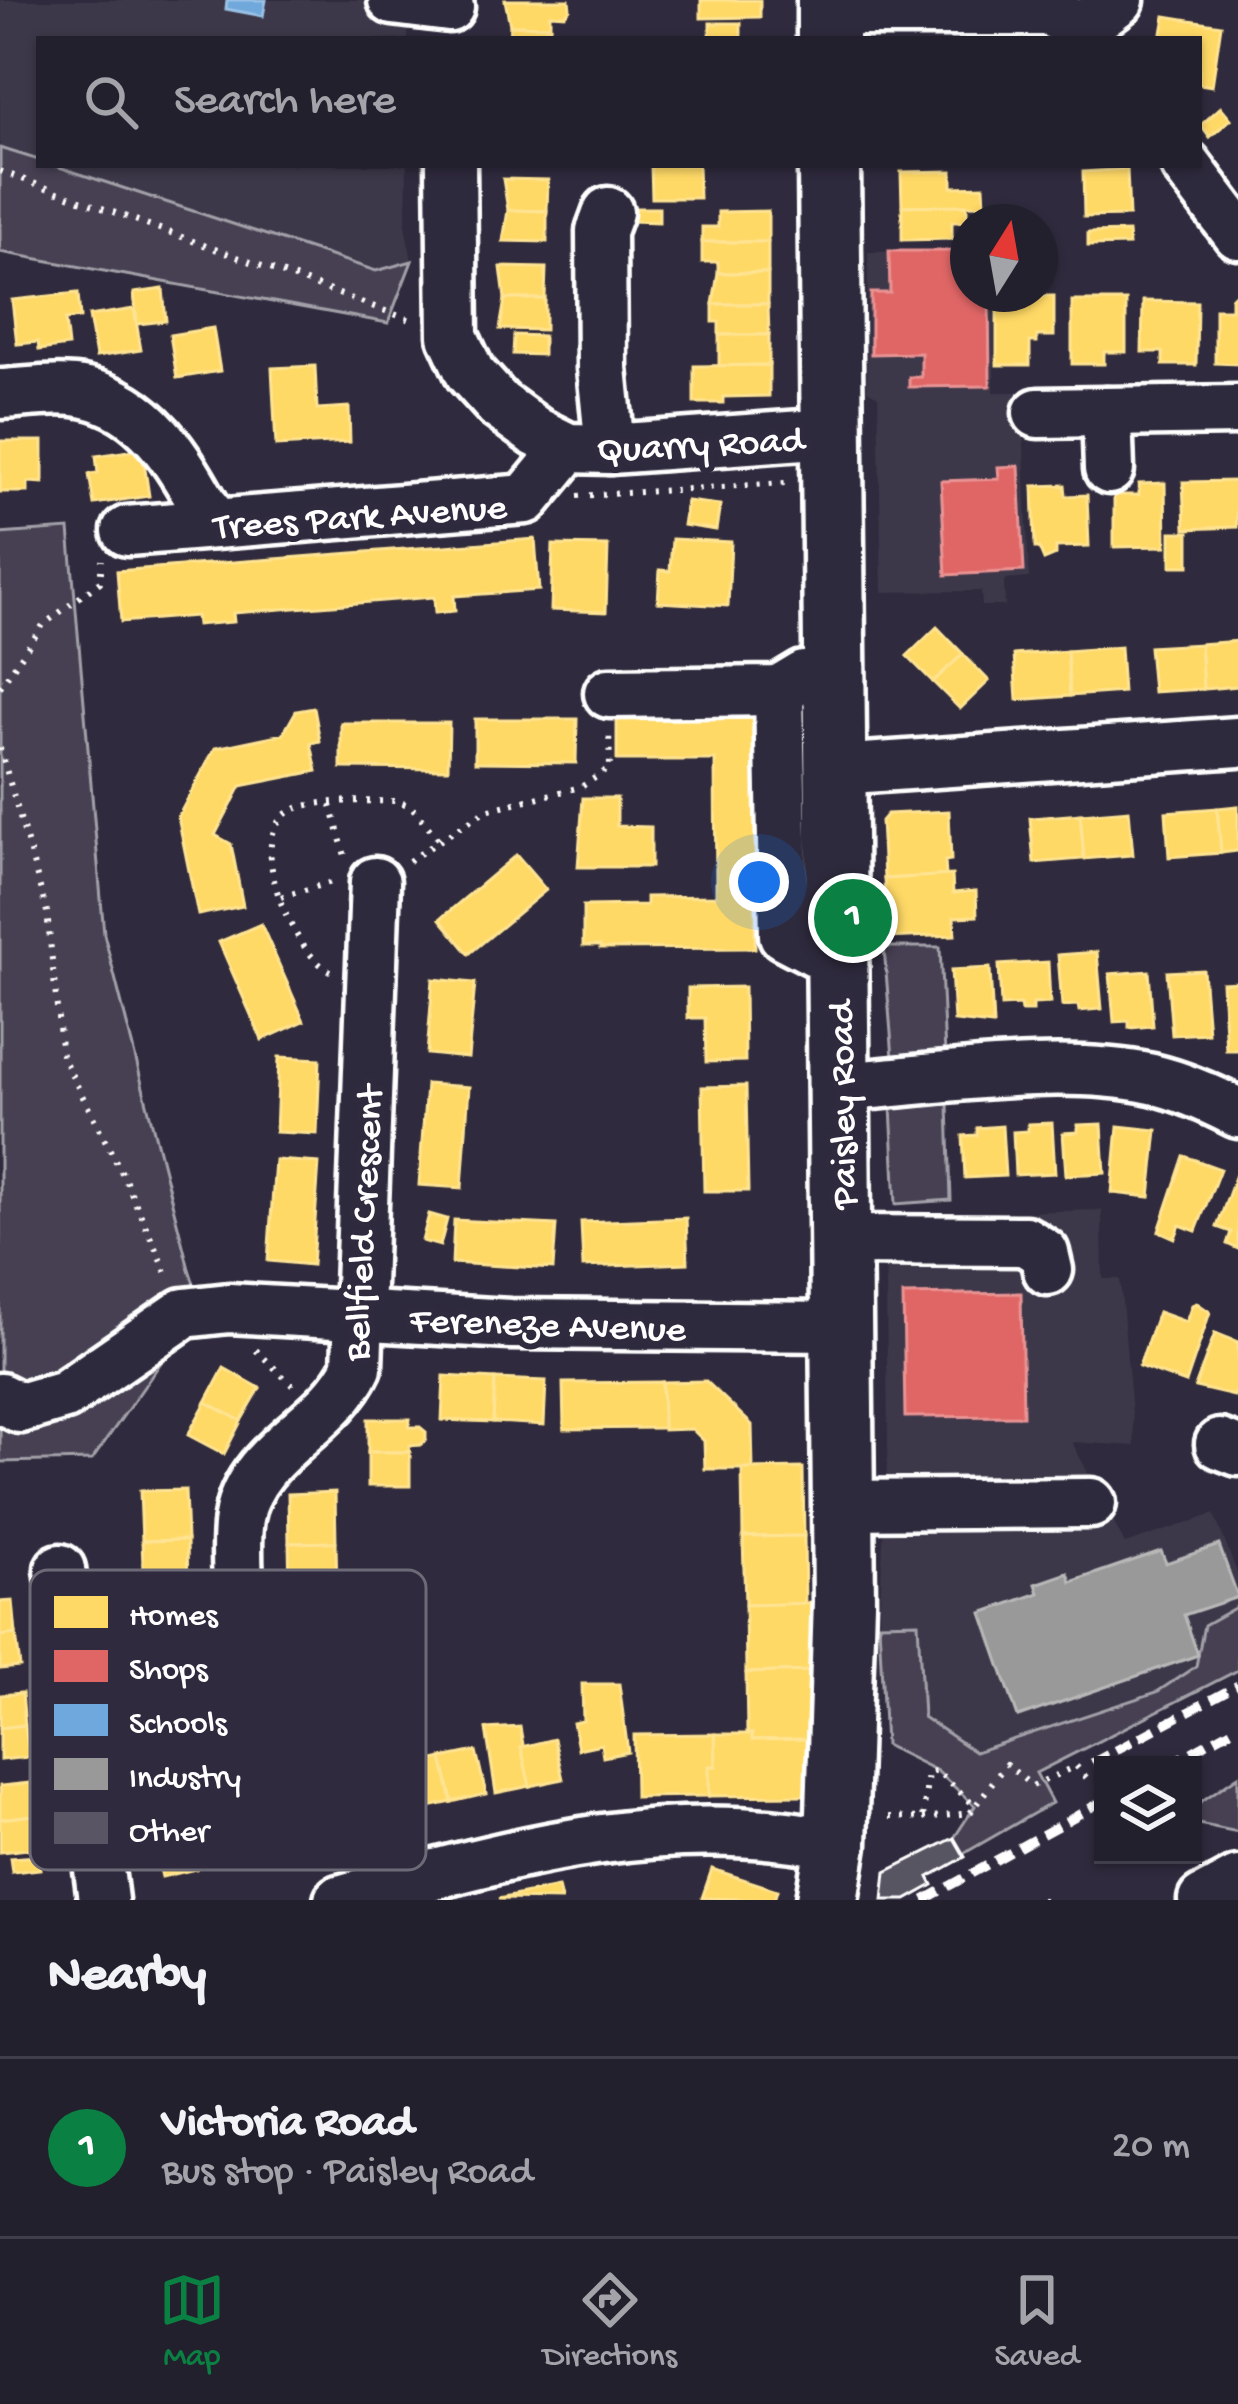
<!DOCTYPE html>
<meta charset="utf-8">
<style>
body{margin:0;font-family:"Gochi Hand",sans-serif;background:#2b2836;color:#f1f3f6}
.controls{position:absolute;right:36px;bottom:36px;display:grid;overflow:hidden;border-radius:0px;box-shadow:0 3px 9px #0004}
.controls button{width:108px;height:108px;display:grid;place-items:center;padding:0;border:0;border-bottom:3px solid #403e4a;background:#23202e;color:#f1f3f6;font:60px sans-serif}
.compass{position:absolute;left:950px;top:204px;width:108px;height:108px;border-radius:50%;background:#23202e;box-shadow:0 3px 9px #0004;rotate:11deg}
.you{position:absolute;left:759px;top:882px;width:42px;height:42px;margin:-30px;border:9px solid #fff;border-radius:50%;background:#1a73e8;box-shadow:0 0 0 18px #1a73e833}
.badge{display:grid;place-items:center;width:78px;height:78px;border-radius:50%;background:#0b8043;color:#fff;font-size:39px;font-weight:700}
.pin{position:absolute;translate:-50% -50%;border:6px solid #fff;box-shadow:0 3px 12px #0006}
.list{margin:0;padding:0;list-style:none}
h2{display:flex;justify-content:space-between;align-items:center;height:156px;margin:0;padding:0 48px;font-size:51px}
h2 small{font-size:39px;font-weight:400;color:#a3a3aa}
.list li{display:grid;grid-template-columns:78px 1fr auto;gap:36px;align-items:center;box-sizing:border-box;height:180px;padding:0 48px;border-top:3px solid #403e4a}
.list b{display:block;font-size:45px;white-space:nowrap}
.list p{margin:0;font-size:39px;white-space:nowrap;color:#a3a3aa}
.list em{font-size:39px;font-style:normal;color:#a3a3aa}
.icon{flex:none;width:66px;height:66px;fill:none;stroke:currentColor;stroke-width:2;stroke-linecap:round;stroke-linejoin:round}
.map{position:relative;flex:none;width:1238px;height:1900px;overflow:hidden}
.search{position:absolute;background:#23202e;box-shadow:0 3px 9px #0004;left:36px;right:36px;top:36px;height:132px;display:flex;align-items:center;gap:30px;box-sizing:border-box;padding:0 42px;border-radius:0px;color:#a3a3aa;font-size:45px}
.sheet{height:336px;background:#23202e}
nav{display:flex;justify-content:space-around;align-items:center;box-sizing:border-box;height:168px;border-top:3px solid #403e4a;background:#23202e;font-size:33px;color:#a3a3aa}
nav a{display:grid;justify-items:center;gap:6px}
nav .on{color:#0b8043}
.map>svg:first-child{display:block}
.built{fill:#3c3749}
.green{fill:#464152;stroke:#a2a0a8;stroke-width:3}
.homes{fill:#ffd966;stroke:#ffe494;stroke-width:3}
.shops{fill:#e06666;stroke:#e99494;stroke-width:3}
.schools{fill:#6fa8dc;stroke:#9ac2e6;stroke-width:3}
.industry{fill:#999;stroke:#b8b8b8;stroke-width:3}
.building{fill:#595564;stroke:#fff;stroke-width:3}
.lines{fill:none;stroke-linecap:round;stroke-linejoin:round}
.minor-casing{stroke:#fff;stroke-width:57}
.major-casing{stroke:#fff;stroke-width:69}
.path{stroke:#fff;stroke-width:6;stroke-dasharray:3 9;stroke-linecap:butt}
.minor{stroke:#2f2a3d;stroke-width:48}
.major{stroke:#2f2a3d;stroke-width:60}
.rail{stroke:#fff;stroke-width:9;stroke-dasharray:18 9;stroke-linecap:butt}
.labels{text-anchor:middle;stroke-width:12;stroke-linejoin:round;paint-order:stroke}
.street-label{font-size:39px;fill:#fff;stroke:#2f2a3d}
.key{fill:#2f2a3d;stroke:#6d6a77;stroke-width:3}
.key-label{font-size:33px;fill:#fff}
</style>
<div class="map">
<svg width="1238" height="1900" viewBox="0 0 1238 1900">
<rect width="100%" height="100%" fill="#2f2a3d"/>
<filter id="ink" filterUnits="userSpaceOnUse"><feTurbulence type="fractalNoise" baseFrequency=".00833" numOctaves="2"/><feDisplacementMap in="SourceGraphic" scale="24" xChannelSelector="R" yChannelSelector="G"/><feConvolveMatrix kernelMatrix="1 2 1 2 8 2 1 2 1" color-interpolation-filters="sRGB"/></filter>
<g filter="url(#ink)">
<g class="built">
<polygon points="0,0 409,0 408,39 39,39 39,160 0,148"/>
<polygon points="53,165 407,165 406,231 412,261 376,271"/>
<polygon points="968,251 968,294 994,294 994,392 1022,392 1029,578 1004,580 1005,606 982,606 981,591 882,592 878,396 867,390 868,252"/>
<polygon points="1102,1210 1103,1279 1120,1279 1135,1446 1072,1442 1125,1544 1214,1514 1238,1575 1238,1606 1204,1625 1196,1666 1157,1692 975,1752 923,1718 918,1623 879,1623 888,1442 885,1215"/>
</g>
<g class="green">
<polygon points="0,148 39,160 39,165 53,165 376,271 412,261 388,323 0,252"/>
<polygon points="69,529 104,934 189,1269 208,1326 167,1354 92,1460 0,1462 0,534"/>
<polygon points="884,947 940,947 945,1055 893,1058"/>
<polygon points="948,1104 951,1200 896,1204 891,1107"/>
<polygon points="1238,1606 1238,1670 1036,1773 1052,1803 963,1854 954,1838 975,1806 937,1771 885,1745 879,1623 918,1622 923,1717 975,1752 1157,1692 1196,1666 1204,1625"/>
<polygon points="1238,1776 1238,1832 1193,1823 1193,1807"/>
</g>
<g class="homes">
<polygon points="505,0 569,0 570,9 565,15 550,14 550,26 510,25"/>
<polygon points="701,0 760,0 760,17 701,18"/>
<polygon points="1165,16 1221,25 1212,86 1199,84 1199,39 1161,39"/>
<rect x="710" y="23" width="31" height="16"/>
<polygon points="510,25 550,26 549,38 563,39 509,39"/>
<polygon points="1221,107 1231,119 1210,137 1201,125"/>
<polygon points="651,165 698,165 699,198 652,198"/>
<polygon points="1127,169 1129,216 1084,217 1083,172"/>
<polygon points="952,171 952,187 984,186 985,205 902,206 901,172"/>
<polygon points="503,179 548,180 547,211 508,210"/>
<polygon points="967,205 967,222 952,222 952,239 902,240 902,206"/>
<polygon points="631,208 659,208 659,222 631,221"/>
<polygon points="508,210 547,211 547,242 503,241"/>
<polygon points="768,211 768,242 702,242 702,227 718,227 718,212"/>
<polygon points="1128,232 1129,245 1088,246 1088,233"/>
<polygon points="702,242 768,242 768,273 718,273 718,262 702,262"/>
<polygon points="501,267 546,268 545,299 505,299"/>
<polygon points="718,273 768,273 768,304 713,304"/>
<polygon points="163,289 166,321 137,324 134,293"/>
<polygon points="1238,291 1238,364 1215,363 1215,309 1231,309 1231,298"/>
<polygon points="78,293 80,318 65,320 68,346 39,350 38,342 17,344 12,300"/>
<polygon points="997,296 1054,296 1054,336 1037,336 1037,342 1030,342 1030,365 997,365"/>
<polygon points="505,299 545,299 545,330 500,329"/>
<polygon points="1072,301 1126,301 1126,352 1104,352 1104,364 1072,364"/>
<polygon points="1143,301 1197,302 1196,365 1163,365 1163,352 1142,352"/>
<polygon points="713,304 768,304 769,335 719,335 719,322 713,322"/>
<polygon points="134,309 141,350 96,357 89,316"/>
<polygon points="213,328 220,371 177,378 170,335"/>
<polygon points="514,335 543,336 543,355 513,354"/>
<polygon points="719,335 769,335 769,365 719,366"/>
<polygon points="769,365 769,396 723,397 723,403 694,403 694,366"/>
<polygon points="315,366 317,409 349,407 350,442 276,446 272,368"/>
<polygon points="0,441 43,441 43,483 28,482 28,492 0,492"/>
<polygon points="142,449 149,496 94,504 89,474 98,473 96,456"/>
<polygon points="1236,481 1237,527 1185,529 1183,482"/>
<polygon points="1165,483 1166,546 1114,547 1114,495 1139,495 1139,484"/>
<polygon points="1065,485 1066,496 1087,495 1089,546 1056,547 1056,555 1044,560 1039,548 1035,548 1033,486"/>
<polygon points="687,501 720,505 716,530 683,525"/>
<rect x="1171" y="532" width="18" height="34"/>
<polygon points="535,539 539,590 454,596 455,611 435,613 434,597 233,613 234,622 197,625 196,616 121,622 117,571"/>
<polygon points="672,539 731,542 728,606 658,602 660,570 670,571"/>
<polygon points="553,545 608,546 606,612 551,610"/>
<polygon points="937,627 963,654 933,682 907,656"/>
<polygon points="1238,641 1238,686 1203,689 1200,644"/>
<polygon points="1200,644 1203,689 1153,692 1149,647"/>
<polygon points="1120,647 1123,692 1070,696 1067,651"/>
<polygon points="1067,651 1070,696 1017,700 1014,655"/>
<polygon points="963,654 989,681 960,709 933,682"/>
<polygon points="314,708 320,741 311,743 317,771 241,786 215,835 231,844 243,906 198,915 178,817 215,748 283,734 296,711"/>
<polygon points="766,711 768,896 755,896 755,948 600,949 600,946 583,946 583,906 646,905 646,897 716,896 715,760 617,760 617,712"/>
<polygon points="475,719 577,719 576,763 475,762"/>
<polygon points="341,723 449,723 448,769 341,768"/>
<polygon points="583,798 617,798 617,826 651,827 651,867 578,867"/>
<polygon points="1238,806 1238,851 1221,853 1217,808"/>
<polygon points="1217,808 1221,853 1169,857 1166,812"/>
<polygon points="1129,810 1133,855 1084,859 1080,814"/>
<polygon points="949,811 951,860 945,861 946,876 884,879 881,821 887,814"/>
<polygon points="1080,814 1084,859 1034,863 1030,818"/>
<polygon points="516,855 546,890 469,954 440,919"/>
<polygon points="952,875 953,893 976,891 977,916 954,917 955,935 887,938 884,879"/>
<polygon points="261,924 304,1021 262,1040 219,942"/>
<polygon points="1097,952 1102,1009 1079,1011 1078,1005 1062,1006 1058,955"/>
<polygon points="1048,962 1050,1003 1033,1004 1033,1011 1021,1011 1020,1005 1001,1006 999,965"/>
<polygon points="990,968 993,1025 954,1021 951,970"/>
<polygon points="1203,970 1208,1033 1172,1035 1167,972"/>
<polygon points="1149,971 1153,1026 1129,1028 1129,1021 1114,1022 1110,974"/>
<polygon points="433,979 475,983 468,1058 427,1054"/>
<polygon points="1238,982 1238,1050 1226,1050 1222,983"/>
<polygon points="744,987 745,1061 706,1062 705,1018 688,1018 688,988"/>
<polygon points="279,1057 320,1059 317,1134 276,1132"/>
<polygon points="426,1084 469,1087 462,1188 419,1185"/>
<polygon points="746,1086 748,1191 704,1191 702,1087"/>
<polygon points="1052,1123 1055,1173 1015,1175 1013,1132 1028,1131 1028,1124"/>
<polygon points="1102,1124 1105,1173 1066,1175 1063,1133 1078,1132 1078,1125"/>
<polygon points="1002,1126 1005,1176 965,1178 963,1136 977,1135 977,1128"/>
<polygon points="1118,1126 1157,1130 1150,1197 1112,1193"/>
<polygon points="1184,1156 1220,1169 1196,1231 1180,1225 1175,1238 1159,1231"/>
<polygon points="275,1160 319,1163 312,1265 268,1261"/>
<polygon points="1236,1174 1238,1175 1238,1249 1227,1244 1231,1232 1217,1227"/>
<polygon points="429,1214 447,1219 440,1246 422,1241"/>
<polygon points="686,1218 688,1263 583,1267 581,1222"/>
<polygon points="454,1220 556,1225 553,1269 452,1263"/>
<polygon points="1197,1303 1210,1312 1186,1383 1139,1366 1158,1312 1186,1322 1192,1305"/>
<polygon points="1215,1333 1238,1342 1238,1385 1234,1396 1195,1387"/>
<polygon points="224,1368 260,1388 241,1421 206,1402"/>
<polygon points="444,1376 495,1379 493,1422 442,1420"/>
<polygon points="495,1379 546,1381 544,1425 493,1422"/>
<polygon points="706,1381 752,1425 753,1469 705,1469 704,1441 692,1429 663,1430 662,1382"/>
<polygon points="662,1382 663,1428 564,1429 563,1383"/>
<polygon points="206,1402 241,1421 224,1454 188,1435"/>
<polygon points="368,1419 410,1419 409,1427 420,1427 426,1432 426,1440 420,1445 409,1446 410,1452 368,1452"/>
<rect x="368" y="1452" width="42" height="34"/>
<polygon points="803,1468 804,1536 743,1537 742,1469"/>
<polygon points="185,1490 187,1540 142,1541 140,1491"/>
<polygon points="335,1492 336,1542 289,1543 288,1494"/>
<polygon points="804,1536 805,1604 745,1605 743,1537"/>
<polygon points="187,1540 188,1590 144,1591 142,1541"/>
<polygon points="336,1542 337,1591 290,1591 289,1543"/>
<polygon points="13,1601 16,1634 0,1636 0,1602"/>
<polygon points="811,1603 812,1671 746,1673 745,1605"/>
<polygon points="16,1634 20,1667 0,1669 0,1636"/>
<polygon points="812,1671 813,1739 752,1740 752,1734 747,1734 746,1673"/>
<polygon points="582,1684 619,1684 628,1752 603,1757 601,1744 578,1749 573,1723 583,1721"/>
<polygon points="22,1693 25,1725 0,1728 0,1695"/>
<polygon points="25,1725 29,1757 0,1760 0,1728"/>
<polygon points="520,1727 530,1786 496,1793 486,1729"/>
<polygon points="715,1734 752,1734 752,1740 813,1739 813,1785 804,1795 709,1796 709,1766 716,1766"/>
<polygon points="715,1734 716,1766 709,1766 709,1796 635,1797 634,1735"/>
<polygon points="554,1739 563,1779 530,1786 521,1747"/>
<polygon points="476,1751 486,1794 452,1802 442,1758"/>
<polygon points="442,1758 452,1802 419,1809 409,1766"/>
<polygon points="31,1783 35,1815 0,1819 0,1786"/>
<polygon points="35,1815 38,1848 0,1852 0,1819"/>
<polygon points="186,1828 196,1869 162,1877 152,1836"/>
<polygon points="38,1856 40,1869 12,1872 10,1858"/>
<polygon points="712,1869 777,1890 774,1900 702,1898"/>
<polygon points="558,1887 561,1900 498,1899"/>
</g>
<g class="shops">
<polygon points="889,251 968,251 968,294 989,294 990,386 909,387 909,377 921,377 921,353 871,354 871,293 890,293"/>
<polygon points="1019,466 1024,571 946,575 941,481 999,479 998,467"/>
<polygon points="1021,1293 1023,1416 905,1417 903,1295"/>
</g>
<polygon class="schools" points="227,0 266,0 263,16 226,9"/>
<polygon class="industry" points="1219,1545 1238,1597 1184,1615 1198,1655 1018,1717 982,1613 1039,1593 1036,1584 1068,1573 1071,1582 1161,1551 1166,1563"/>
<polygon class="building" points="954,1838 965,1857 929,1877 933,1885 906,1900 883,1900 886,1872"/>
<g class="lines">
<defs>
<g id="minor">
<polyline points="393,0 449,7"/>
<polyline points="828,11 1048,11 1082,28 1090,39"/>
<polyline points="1082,28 1119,0"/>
<polyline points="451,165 453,336 470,373 499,405 536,432 568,448 610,449 831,433"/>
<polyline points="1186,165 1238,234"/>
<polyline points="608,212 601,231 602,368 610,449"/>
<path d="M0 394C27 393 58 387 86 393 153 407 183 470 214 524"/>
<polyline points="1107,412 1109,469"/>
<polyline points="1038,413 1238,410"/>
<polyline points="127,531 526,499 568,448"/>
<polyline points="779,691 784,935 838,963"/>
<polyline points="609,693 779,691 804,676"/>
<polyline points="836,770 1238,742"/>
<path d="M839 1087C937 1080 1056 1059 1152 1079 1182 1086 1211 1099 1238 1113"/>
<polyline points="840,1240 1025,1241 1044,1253 1048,1270"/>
<polyline points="0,1398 20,1408 65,1395 184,1313 229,1308 510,1324 841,1327"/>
<polyline points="1220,1444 1238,1451"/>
<polyline points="843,1505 1091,1503"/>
<polyline points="60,1569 103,1900"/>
<path d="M238 1593C238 1569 235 1542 239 1518 249 1451 330 1426 357 1367L375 882"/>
<path d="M339 1900C506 1855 661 1808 836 1844"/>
<polyline points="1203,1900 1238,1881"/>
</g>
<g id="major">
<polyline points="828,0 828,39"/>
<polyline points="827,1900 836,1844 844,1602 829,165"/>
</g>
</defs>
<use href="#minor" class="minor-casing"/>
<use href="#major" class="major-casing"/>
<g class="path">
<polyline points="0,171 416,322"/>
<polyline points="578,496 786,483"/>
<polyline points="0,687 43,625 100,582 102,560"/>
<polyline points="0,748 47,912 62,1056 124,1177 168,1277"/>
<polyline points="331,805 345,856"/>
<polyline points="409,861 486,810 581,787 610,768 609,730"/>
<polyline points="281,897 335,881"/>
<path d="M331 971C295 957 244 843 287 813 309 798 369 802 396 801L411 806 438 839"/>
<polyline points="256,1350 294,1387"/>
<polyline points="129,1765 116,1635 201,1606"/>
<polyline points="889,1817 923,1818 928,1772 937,1771 975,1806 1006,1764 1032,1786 1076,1766 1091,1783"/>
<polyline points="923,1818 970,1813 975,1806"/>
<polyline points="1041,1900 1051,1900"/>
</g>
<use href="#minor" class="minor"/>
<use href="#major" class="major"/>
<g class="rail">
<polyline points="1092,1763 1238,1685"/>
<polyline points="1168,1765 1238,1726"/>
<polyline points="924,1900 1103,1801"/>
</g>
</g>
</g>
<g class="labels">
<g class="street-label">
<text transform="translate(700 441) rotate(-3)" y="14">Quarry Road</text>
<text transform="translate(360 513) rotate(-4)" y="14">Trees Park Avenue</text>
<text transform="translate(839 1105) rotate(-91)" y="14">Paisley Road</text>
<text transform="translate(360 1223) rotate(-87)" y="14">Bellfield Crescent</text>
<text transform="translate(548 1321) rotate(2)" y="14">Fereneze Avenue</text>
</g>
</g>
<rect x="30" y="1570" width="396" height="300" rx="18" class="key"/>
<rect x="54" y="1596" width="54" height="32" fill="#ffd966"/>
<rect x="54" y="1650" width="54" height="32" fill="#e06666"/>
<rect x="54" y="1704" width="54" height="32" fill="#6fa8dc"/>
<rect x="54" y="1758" width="54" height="32" fill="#999"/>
<rect x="54" y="1812" width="54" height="32" fill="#595564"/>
<g class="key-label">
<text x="129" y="1624">Homes</text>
<text x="129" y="1678">Shops</text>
<text x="129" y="1732">Schools</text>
<text x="129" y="1786">Industry</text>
<text x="129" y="1840">Other</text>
</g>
</svg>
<div class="controls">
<button><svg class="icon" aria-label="layers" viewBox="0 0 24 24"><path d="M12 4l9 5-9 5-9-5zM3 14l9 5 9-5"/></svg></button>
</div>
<svg class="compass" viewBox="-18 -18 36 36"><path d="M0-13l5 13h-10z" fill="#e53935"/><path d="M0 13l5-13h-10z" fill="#a3a3aa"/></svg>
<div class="you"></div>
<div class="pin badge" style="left:853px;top:918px">1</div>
<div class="search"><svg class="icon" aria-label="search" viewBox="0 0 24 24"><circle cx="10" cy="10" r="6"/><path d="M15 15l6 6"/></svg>Search here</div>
</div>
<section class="sheet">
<h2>Nearby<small></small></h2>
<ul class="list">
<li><span class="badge">1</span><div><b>Victoria Road</b><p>Bus stop · Paisley Road</p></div><em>20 m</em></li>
</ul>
</section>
<nav>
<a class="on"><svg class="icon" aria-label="map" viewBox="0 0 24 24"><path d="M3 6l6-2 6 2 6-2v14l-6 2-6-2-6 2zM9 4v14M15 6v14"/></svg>Map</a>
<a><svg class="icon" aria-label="directions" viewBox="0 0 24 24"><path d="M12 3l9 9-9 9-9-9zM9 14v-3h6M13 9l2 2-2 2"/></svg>Directions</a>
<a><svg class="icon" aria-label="saved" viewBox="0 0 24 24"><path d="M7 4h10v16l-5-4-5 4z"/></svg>Saved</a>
</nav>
